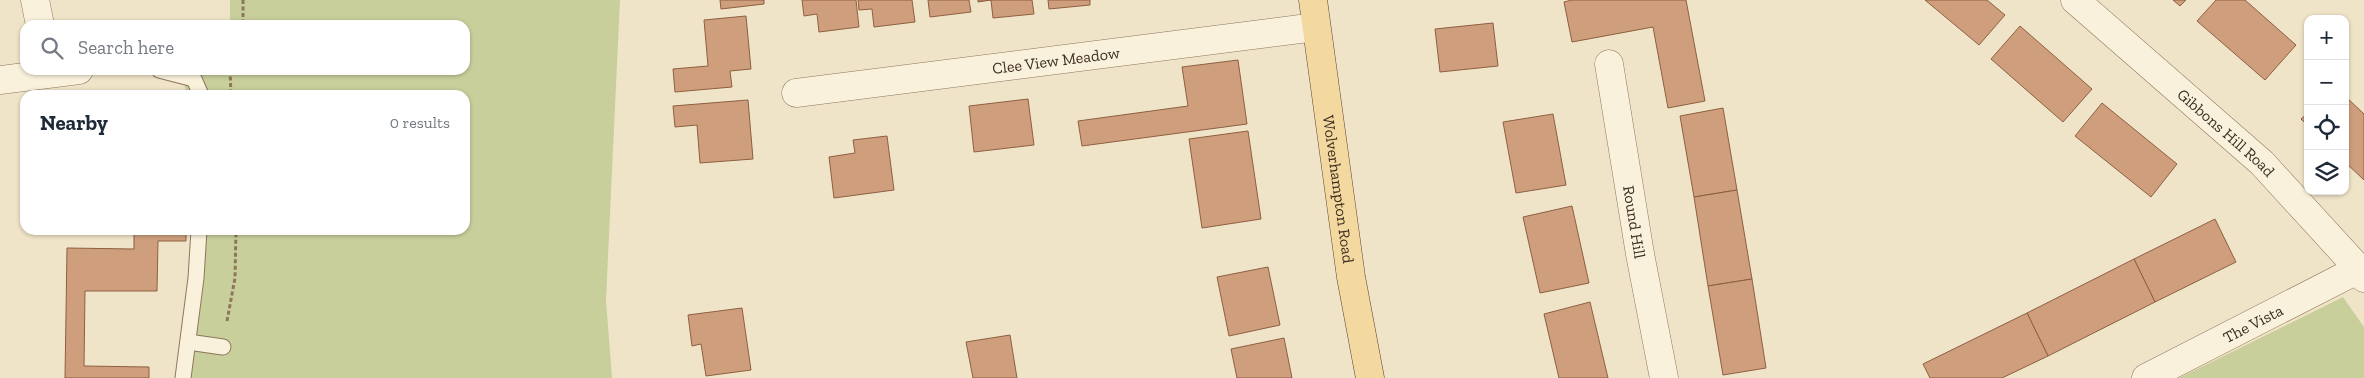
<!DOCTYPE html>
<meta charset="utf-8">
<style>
body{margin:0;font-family:"Zilla Slab",serif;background:#f6f6f7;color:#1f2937}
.controls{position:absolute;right:15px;top:15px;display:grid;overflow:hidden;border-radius:10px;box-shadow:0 1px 4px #0004}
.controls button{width:45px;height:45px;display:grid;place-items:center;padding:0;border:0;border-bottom:1px solid #e0e1e3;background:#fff;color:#1f2937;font:25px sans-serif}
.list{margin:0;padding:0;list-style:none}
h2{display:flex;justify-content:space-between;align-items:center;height:65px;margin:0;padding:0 20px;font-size:21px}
h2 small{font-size:16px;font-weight:400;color:#747a83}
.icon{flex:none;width:28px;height:28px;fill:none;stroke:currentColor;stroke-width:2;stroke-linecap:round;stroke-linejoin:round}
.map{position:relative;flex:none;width:2364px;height:378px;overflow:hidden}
.search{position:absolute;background:#fff;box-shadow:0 1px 4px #0004;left:20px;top:20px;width:450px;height:55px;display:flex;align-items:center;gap:12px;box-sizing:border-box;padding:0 18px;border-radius:15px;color:#747a83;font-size:19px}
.panel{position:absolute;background:#fff;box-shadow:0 1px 4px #0004;left:20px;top:90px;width:450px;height:145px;border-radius:15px}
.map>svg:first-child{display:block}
.green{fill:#c9cf9b}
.building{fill:#cf9f7d;stroke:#8d5f41}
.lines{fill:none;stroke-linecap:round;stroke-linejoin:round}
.lane-casing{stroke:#8d765c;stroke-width:17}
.street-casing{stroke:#8d765c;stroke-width:29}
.primary-casing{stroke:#5b4430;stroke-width:29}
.path{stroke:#8d765c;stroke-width:3;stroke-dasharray:4 2.5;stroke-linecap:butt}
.lane{stroke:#faf1dc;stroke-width:15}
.street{stroke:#faf1dc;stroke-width:28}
.primary{stroke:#f3d9a0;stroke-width:28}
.labels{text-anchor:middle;stroke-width:4.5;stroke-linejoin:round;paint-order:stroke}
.street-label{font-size:16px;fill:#3d2e20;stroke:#f7eed8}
</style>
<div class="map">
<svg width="2364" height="378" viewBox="0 0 2364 378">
<rect width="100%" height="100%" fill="#f0e4c8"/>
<g class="green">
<polygon points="230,0 620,0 606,300 612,378 176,378 189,285 193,230 465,230 465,95 186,95 182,70 465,70 465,25 230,25"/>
<polygon points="2343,297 2364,327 2364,378 2179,378"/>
</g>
<g class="building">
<polygon points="720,0 764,0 764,4 721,9"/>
<polygon points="802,0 856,0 859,27 819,32 817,14 804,16"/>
<polygon points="858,0 912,0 915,22 874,27 872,9 859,10"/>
<polygon points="928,0 969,0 971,12 930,17"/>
<polygon points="978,0 1032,0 1034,14 993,18 991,0 978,2"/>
<polygon points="1048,0 1090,0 1090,5 1049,9"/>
<polygon points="1572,0 1686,0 1705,101 1668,108 1653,27 1572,42 1564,2"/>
<polygon points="1925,0 1987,0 2005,15 1979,45"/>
<polygon points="2173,0 2186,0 2180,6"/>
<polygon points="2216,0 2245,0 2296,45 2265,80 2197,21"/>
<polygon points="746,16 751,69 730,71 732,87 675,92 673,69 708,66 704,20"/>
<polygon points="1493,23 1498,66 1440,72 1435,29"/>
<polygon points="2020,26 2092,89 2063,122 1991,59"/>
<polygon points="1238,60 1247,124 1082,146 1078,121 1188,106 1182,67"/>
<polygon points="2345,96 2364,114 2364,180 2345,162"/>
<polygon points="1028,99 1034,145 974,152 969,106"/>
<polygon points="748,100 753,159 700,163 697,125 675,127 673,106"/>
<polygon points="2102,103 2177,164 2151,197 2075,136"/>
<polygon points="1723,108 1737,190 1694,197 1680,116"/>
<polygon points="2308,113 2308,126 2301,119"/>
<polygon points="1553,114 1566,185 1516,193 1503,122"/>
<polygon points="1248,131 1261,219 1202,228 1189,139"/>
<polygon points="887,136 894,190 834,198 829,157 855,153 853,140"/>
<polygon points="1737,190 1752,279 1708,286 1694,197"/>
<polygon points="1572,206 1589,283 1540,293 1523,217"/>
<polygon points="2215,219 2236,262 2155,302 2134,259"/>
<polygon points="134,230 186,230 186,241 158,241 157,291 85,291 84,366 149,367 149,378 65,378 67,248 134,249"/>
<polygon points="2134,259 2155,302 2048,356 2027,313"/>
<polygon points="1268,267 1280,325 1229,336 1217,277"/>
<polygon points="1752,279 1766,368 1723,375 1708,286"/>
<polygon points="1590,302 1608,378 1559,378 1544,314"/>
<polygon points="742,308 751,370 706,376 701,344 692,346 688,315"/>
<polygon points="2027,313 2048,356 2002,378 1930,378 1923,364"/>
<polygon points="1010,335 1017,378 973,378 966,342"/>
<polygon points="1284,338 1292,378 1237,378 1231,349"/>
</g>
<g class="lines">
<defs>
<g id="lane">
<polyline points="159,70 194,79 201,95"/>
<polyline points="188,342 223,347"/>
<polyline points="183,378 196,278 199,230"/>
</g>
<g id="street">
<polyline points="35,0 40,25"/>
<path id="s1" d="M2075 0 2262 163 2359 269 2364 278"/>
<path id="s2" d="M1609 64 1640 254 1664 378"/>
<polyline points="0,80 79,70"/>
<path id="s3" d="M796 93 1316 27"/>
<path id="s4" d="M2146 378 2359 269"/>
</g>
<g id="primary">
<path id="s5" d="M1313 0 1351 277 1370 378"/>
</g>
</defs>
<use href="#lane" class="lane-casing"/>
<use href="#street" class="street-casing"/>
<use href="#primary" class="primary-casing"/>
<g class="path">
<polyline points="243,0 243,25"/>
<polyline points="230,70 231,95"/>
<polyline points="227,321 235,278 236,230"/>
</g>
<use href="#lane" class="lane"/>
<use href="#street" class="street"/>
<use href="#primary" class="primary"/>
</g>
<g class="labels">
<g class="street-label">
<text dy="6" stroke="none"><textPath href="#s3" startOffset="262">Clee View Meadow</textPath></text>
<text dy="6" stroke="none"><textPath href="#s1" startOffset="201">Gibbons Hill Road</textPath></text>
<text dy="6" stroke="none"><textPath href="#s5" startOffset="191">Wolverhampton Road</textPath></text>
<text dy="6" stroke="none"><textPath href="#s2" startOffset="160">Round Hill</textPath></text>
<text dy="6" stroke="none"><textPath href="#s4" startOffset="120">The Vista</textPath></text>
</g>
</g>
</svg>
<div class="controls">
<button>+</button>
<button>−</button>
<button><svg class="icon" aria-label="locate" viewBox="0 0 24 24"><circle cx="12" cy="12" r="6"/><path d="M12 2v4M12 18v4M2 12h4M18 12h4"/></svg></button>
<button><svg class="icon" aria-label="layers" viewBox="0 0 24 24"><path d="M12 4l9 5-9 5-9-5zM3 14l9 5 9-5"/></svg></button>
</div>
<div class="search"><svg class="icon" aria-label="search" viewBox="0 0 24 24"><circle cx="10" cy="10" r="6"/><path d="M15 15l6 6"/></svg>Search here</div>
<section class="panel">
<h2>Nearby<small>0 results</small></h2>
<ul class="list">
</ul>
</section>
</div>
